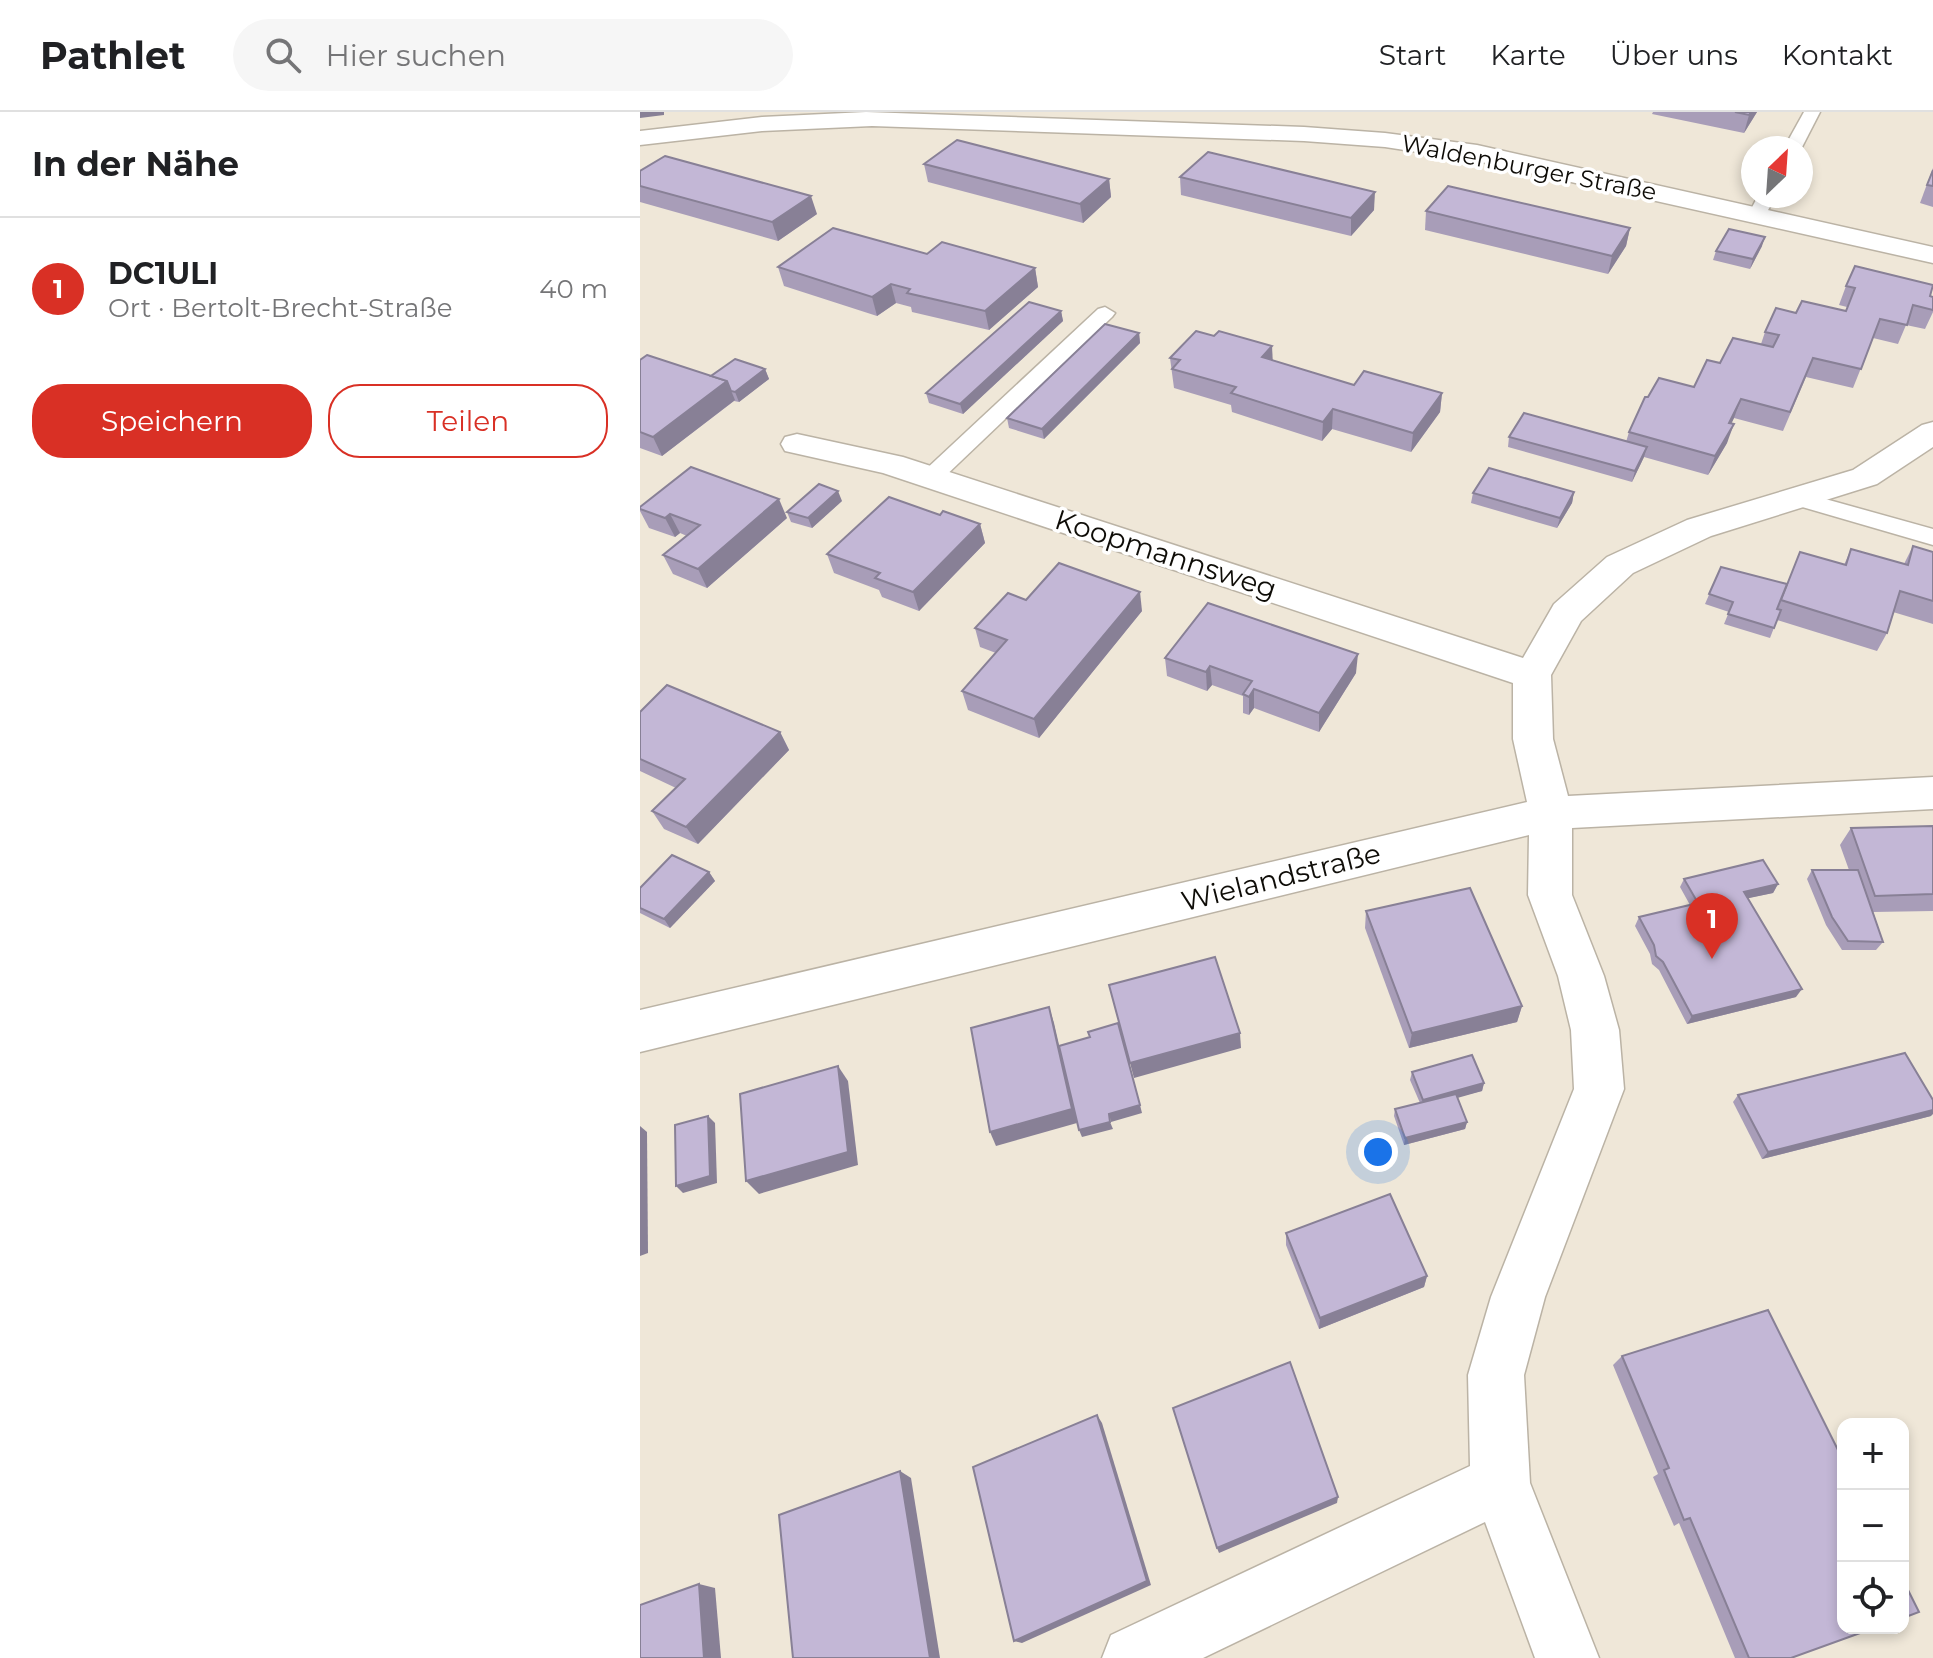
<!DOCTYPE html>
<html lang="de">
<meta charset="utf-8">
<style>
body{margin:0;font-family:Montserrat,sans-serif;background:#f6f6f6;color:#202124}
.controls{position:absolute;right:24px;bottom:24px;display:grid;overflow:hidden;border-radius:16px;box-shadow:0 4px 12px #0003}
.controls button{width:72px;height:72px;display:grid;place-items:center;padding:0;border:0;border-bottom:2px solid #e0e0e0;background:#fff;color:#202124;font:40px sans-serif}
.compass{position:absolute;left:1101px;top:24px;width:72px;height:72px;border-radius:50%;background:#fff;box-shadow:0 4px 12px #0003;rotate:25deg}
.you{position:absolute;left:738px;top:1040px;width:28px;height:28px;margin:-20px;border:6px solid #fff;border-radius:50%;background:#1a73e8;box-shadow:0 0 0 12px #1a73e833}
.badge{display:grid;place-items:center;width:52px;height:52px;border-radius:50%;background:#d93025;color:#fff;font-size:26px;font-weight:700}
.pin{position:absolute;translate:-50% -66px;filter:drop-shadow(0 2px 4px #0008)}
.pin::after{content:'';position:absolute;top:42px;width:28px;height:24px;background:inherit;clip-path:polygon(0 0,100% 0,50% 100%)}
.list{margin:0;padding:0;list-style:none}
h2{display:flex;justify-content:space-between;align-items:center;height:104px;margin:0;padding:0 32px;font-size:34px}
h2 small{font-size:26px;font-weight:400;color:#757577}
.list li{display:grid;grid-template-columns:52px 1fr auto;gap:24px;align-items:center;box-sizing:border-box;height:144px;padding:0 32px;border-top:2px solid #e0e0e0}
.list b{display:block;font-size:30px;white-space:nowrap}
.list p{margin:0;font-size:26px;white-space:nowrap;color:#757577}
.list em{font-size:26px;font-style:normal;color:#757577}
.actions{display:flex;gap:16px;padding:24px 32px}
.actions a{flex:1;padding:18px 0;border:2px solid #d93025;border-radius:32px;text-align:center;font-size:28px;color:#d93025}
.actions .main{background:#d93025;color:#fff}
.icon{flex:none;width:44px;height:44px;fill:none;stroke:currentColor;stroke-width:2;stroke-linecap:round;stroke-linejoin:round}
.map{position:relative;flex:none;width:1293px;height:1546px;overflow:hidden}
header{display:flex;align-items:center;gap:48px;box-sizing:border-box;height:112px;padding:0 40px;background:#fff;border-bottom:2px solid #e0e0e0}
header strong{font-size:38px}
nav{display:flex;gap:44px;margin-inline-start:auto;font-size:28px}
.search{width:560px;height:72px;background:#f6f6f6;display:flex;align-items:center;gap:20px;box-sizing:border-box;padding:0 28px;border-radius:44px;color:#757577;font-size:30px}
main{display:flex}
aside{flex:1;background:#fff}
.map>svg:first-child{display:block}
.lines{fill:none;stroke-linecap:round;stroke-linejoin:round}
.service-casing{stroke:#bbb3a5;stroke-width:3}
.minor-casing{stroke:#bbb3a5;stroke-width:3}
.service{fill:#fff;fill-rule:evenodd}
.minor{fill:#fff;fill-rule:evenodd}
.wall{fill:#a89db8}
.shaded-wall{fill:#888096}
.building{fill:#c3b7d6;stroke:#888096;stroke-width:2}
.labels{text-anchor:middle;stroke-width:7;stroke-linejoin:round;paint-order:stroke}
.far-street-label{font-size:24px;fill:#0e0c07;stroke:#fff}
.street-label{font-size:28px;fill:#0e0c07;stroke:#fff}
</style>
<header>
<strong>Pathlet</strong>
<div class="search"><svg class="icon" aria-label="search" viewBox="0 0 24 24"><circle cx="10" cy="10" r="6"/><path d="M15 15l6 6"/></svg>Hier suchen</div>
<nav><a>Start</a><a>Karte</a><a>Über uns</a><a>Kontakt</a></nav>
</header>
<main>
<aside>
<h2>In der Nähe<small></small></h2>
<ul class="list">
<li><span class="badge">1</span><div><b>DC1ULI</b><p>Ort · Bertolt-Brecht-Straße</p></div><em>40 m</em></li>
</ul>
<div class="actions"><a class="main">Speichern</a><a>Teilen</a></div>
</aside>
<div class="map">
<svg width="1293" height="1546" viewBox="0 0 1293 1546">
<rect width="100%" height="100%" fill="#efe7d8"/>
<g class="lines">
<defs>
<g id="service">
<polygon points="1164,0 1180,0 1161,37 1144,36"/>
<polygon points="1118,84 1136,84 1123,107 1117,108 1108,103"/>
<polygon points="465,195 475,201 472,205 299,370 283,370 280,365 283,360 458,197"/>
<polygon points="1153,378 1293,417 1293,433 1145,390 1141,385 1145,380"/>
</g>
<g id="minor">
<polygon points="226,0 664,15 745,21 837,33 1293,135 1293,151 837,49 745,35 664,29 232,14 122,19 0,33 0,19 122,5"/>
<polygon points="1293,310 1293,335 1237,372 1071,424 993,461 941,509 911,563 913,627 928,684 1293,665 1293,697 932,716 932,783 964,864 979,918 984,977 905,1185 884,1263 890,1371 959,1546 895,1546 845,1410 563,1546 462,1546 471,1523 830,1354 828,1263 851,1185 934,977 931,918 918,864 888,783 889,723 0,940 0,898 887,690 873,627 873,571 243,361 145,339 141,332 145,325 157,322 263,345 883,546 914,492 967,445 1047,408 1213,358 1282,313"/>
</g>
</defs>
<use href="#service" class="service-casing"/>
<use href="#minor" class="minor-casing"/>
<use href="#service" class="service"/>
<use href="#minor" class="minor"/>
</g>
<g class="wall">
<polygon points="1013,0 1117,0 1104,21 1012,2"/>
<polygon points="284,52 469,67 471,85 443,111 288,70"/>
<polygon points="1293,56 1293,95 1280,91"/>
<polygon points="0,59 177,102 138,129 0,90"/>
<polygon points="540,65 734,98 711,124 541,83"/>
<polygon points="786,99 990,116 986,134 968,162 785,118"/>
<polygon points="1122,134 1110,157 1073,148 1076,139"/>
<polygon points="287,142 395,156 398,175 349,218 272,200 271,195 256,191 237,204 144,174 138,155"/>
<polygon points="1206,174 1293,185 1293,200 1285,217 1266,213 1258,232 1233,226 1213,276 1166,265 1143,319 1094,306 1091,311 1087,331 1068,363 1004,345 992,370 868,335 869,325 986,330 989,320 1008,285 1054,275 1080,251 1121,232 1125,220 1156,201 1206,199 1207,195 1199,193"/>
<polygon points="421,199 423,209 323,302 289,291 286,281"/>
<polygon points="499,221 500,231 404,327 369,316 367,306"/>
<polygon points="574,224 632,234 632,249 714,273 802,281 800,300 771,340 692,317 682,329 592,300 591,293 534,276 530,246"/>
<polygon points="0,248 71,264 125,257 129,267 99,290 94,289 22,344 0,336"/>
<polygon points="934,380 932,391 917,416 831,391 833,381"/>
<polygon points="202,389 172,416 151,410 147,400"/>
<polygon points="0,395 147,406 67,476 33,462 23,443 47,424 40,421 35,425 9,416 0,399"/>
<polygon points="300,403 340,412 345,431 279,499 242,485 239,478 194,461 187,442"/>
<polygon points="1273,434 1293,440 1293,512 1253,500 1247,521 1237,539 1137,508 1130,526 1084,512 1089,500 1065,492 1081,455 1147,472 1160,440 1204,453 1211,437 1264,452"/>
<polygon points="386,488 502,499 399,626 328,598 322,579 356,541 340,535 335,516"/>
<polygon points="525,546 716,561 679,620 614,596 609,603 603,601 603,584 572,573 567,579 527,564"/>
<polygon points="0,600 140,620 149,638 58,732 24,717 12,699 36,676 0,659"/>
<polygon points="1293,714 1293,799 1233,800 1243,830 1236,838 1202,838 1186,813 1167,767 1172,758 1209,758 1200,733 1211,716"/>
<polygon points="69,760 75,769 30,816 0,801 0,776"/>
<polygon points="1044,767 1138,772 1133,781 1108,786 1156,885 1047,912 1019,858 1012,852 1010,842 995,814 999,805 1050,793 1040,775"/>
<polygon points="726,799 882,894 877,910 769,936 725,816"/>
<polygon points="772,960 844,971 842,979 817,985 827,1010 825,1017 764,1033 754,1004 755,997 780,991 770,968"/>
<polygon points="1098,983 1291,1004 1122,1047 1093,990"/>
<polygon points="646,1121 787,1164 784,1175 679,1217 646,1133"/>
<polygon points="982,1244 1151,1546 1095,1546 1039,1411 1034,1414 1013,1365 1018,1362 973,1253"/>
</g>
<g class="shaded-wall">
<polygon points="0,0 24,0 24,3 0,6"/>
<polygon points="1111,0 1117,0 1104,21 1109,3"/>
<polygon points="469,67 471,85 443,111 440,92"/>
<polygon points="735,80 734,98 711,124 711,106"/>
<polygon points="171,84 177,102 138,129 132,110"/>
<polygon points="990,116 986,134 968,162 972,144"/>
<polygon points="1125,125 1122,134 1110,157 1113,147"/>
<polygon points="395,156 398,175 349,218 345,199"/>
<polygon points="251,172 256,191 237,204 232,185"/>
<polygon points="421,199 423,209 323,302 320,292"/>
<polygon points="499,221 500,231 404,327 402,317"/>
<polygon points="632,234 633,253 622,245"/>
<polygon points="125,257 129,267 99,290 95,280"/>
<polygon points="87,269 95,288 22,344 13,325"/>
<polygon points="802,281 800,300 771,340 773,321"/>
<polygon points="1101,287 1094,306 1083,330 1089,311"/>
<polygon points="693,297 692,317 682,329 683,310"/>
<polygon points="1094,312 1087,331 1068,363 1075,344"/>
<polygon points="1007,335 1004,345 992,370 995,359"/>
<polygon points="198,379 202,389 172,416 168,406"/>
<polygon points="934,380 932,391 917,416 920,406"/>
<polygon points="139,387 147,406 67,476 58,457"/>
<polygon points="30,402 40,421 35,425 25,406"/>
<polygon points="340,412 345,431 279,499 273,480"/>
<polygon points="500,480 502,499 399,626 394,607"/>
<polygon points="718,542 716,561 679,620 679,601"/>
<polygon points="570,554 572,573 567,579 566,560"/>
<polygon points="614,577 614,596 609,603 609,585"/>
<polygon points="140,620 149,638 58,732 46,715"/>
<polygon points="69,760 75,769 30,816 24,807"/>
<polygon points="1138,772 1133,781 1100,788 1104,780"/>
<polygon points="1162,877 1156,885 1047,912 1052,904"/>
<polygon points="882,894 877,910 769,936 772,921"/>
<polygon points="409,895 414,911 437,1011 356,1034 350,1020"/>
<polygon points="600,921 601,936 494,966 490,951"/>
<polygon points="198,954 208,969 218,1053 119,1082 106,1069"/>
<polygon points="844,971 842,979 782,996 783,988"/>
<polygon points="500,993 502,1001 471,1010 469,1002"/>
<polygon points="1293,998 1293,1002 1291,1004 1122,1047 1128,1040"/>
<polygon points="68,1004 75,1011 77,1071 43,1081 36,1074"/>
<polygon points="470,1010 473,1017 442,1025 439,1018"/>
<polygon points="827,1010 825,1017 764,1033 765,1026"/>
<polygon points="0,1014 7,1020 8,1141 0,1144"/>
<polygon points="787,1164 784,1175 679,1217 680,1206"/>
<polygon points="457,1303 462,1311 511,1473 382,1531 374,1529"/>
<polygon points="260,1359 271,1366 300,1546 290,1546"/>
<polygon points="698,1385 697,1391 579,1441 577,1436"/>
<polygon points="59,1472 75,1476 81,1546 64,1546"/>
</g>
<g class="building">
<polygon points="1095,0 1111,0 1109,3"/>
<polygon points="317,28 469,67 440,92 284,52"/>
<polygon points="568,40 735,80 711,106 540,65"/>
<polygon points="25,44 171,84 132,110 0,74 0,59"/>
<polygon points="1293,58 1293,74 1287,73"/>
<polygon points="808,74 990,116 972,144 786,99"/>
<polygon points="193,116 287,142 302,130 395,156 345,199 267,181 270,177 251,172 232,185 138,155"/>
<polygon points="1089,117 1125,125 1113,147 1076,139"/>
<polygon points="1215,154 1293,173 1290,184 1293,185 1293,198 1273,193 1267,213 1240,207 1221,257 1173,246 1150,300 1101,287 1089,311 1094,312 1075,344 989,320 1005,285 1008,285 1019,266 1054,275 1067,248 1080,251 1093,226 1133,235 1139,223 1125,220 1136,196 1156,201 1162,189 1206,199 1215,176 1206,174"/>
<polygon points="389,190 421,199 320,292 286,281"/>
<polygon points="465,212 499,221 402,317 367,306"/>
<polygon points="556,219 574,224 579,219 632,234 622,245 714,273 724,259 802,281 773,321 693,297 683,310 591,281 596,275 532,257 540,248 530,246"/>
<polygon points="7,243 87,269 13,325 0,320 0,248"/>
<polygon points="95,247 125,257 95,280 91,279 87,269 71,264"/>
<polygon points="884,301 1007,335 995,359 869,325"/>
<polygon points="51,355 139,387 58,457 23,443 60,413 30,402 25,406 0,397 0,395"/>
<polygon points="849,356 934,380 920,406 833,381"/>
<polygon points="179,372 198,379 168,406 147,400"/>
<polygon points="249,385 300,403 303,399 340,412 273,480 235,466 240,461 187,442"/>
<polygon points="1273,434 1293,440 1293,489 1260,479 1247,521 1141,488 1160,440 1206,453 1211,437 1268,453"/>
<polygon points="419,451 500,480 394,607 322,579 367,528 335,516 368,481 386,488"/>
<polygon points="1081,455 1147,472 1137,497 1141,498 1134,516 1088,502 1093,490 1069,482"/>
<polygon points="568,491 718,542 679,601 614,577 609,585 603,582 612,569 570,554 566,560 525,546"/>
<polygon points="27,573 140,620 46,715 12,699 45,667 0,647 0,600"/>
<polygon points="1293,714 1293,782 1235,784 1211,716"/>
<polygon points="32,743 69,760 24,807 0,796 0,776"/>
<polygon points="1123,748 1138,772 1104,780 1162,877 1052,904 1023,850 1016,844 1014,833 999,805 1058,791 1044,767"/>
<polygon points="1172,758 1218,758 1243,830 1208,829 1192,805"/>
<polygon points="830,776 882,894 772,921 726,799"/>
<polygon points="575,845 600,921 490,951 469,873"/>
<polygon points="409,895 432,997 350,1020 331,916"/>
<polygon points="478,911 500,993 469,1002 470,1010 439,1018 419,934 450,925 448,920"/>
<polygon points="1265,941 1293,988 1293,998 1128,1040 1098,983"/>
<polygon points="832,943 844,971 783,988 772,960"/>
<polygon points="198,954 208,1040 106,1069 100,982"/>
<polygon points="816,982 827,1010 765,1026 755,997"/>
<polygon points="68,1004 70,1064 36,1074 35,1013"/>
<polygon points="750,1082 787,1164 680,1206 646,1121"/>
<polygon points="1128,1198 1203,1348 1203,1516 1234,1516 1151,1546 1109,1546 1050,1406 1044,1408 1024,1358 1029,1356 982,1244"/>
<polygon points="650,1250 698,1385 577,1436 533,1296"/>
<polygon points="457,1303 507,1469 374,1529 333,1355"/>
<polygon points="260,1359 290,1546 153,1546 139,1403"/>
<polygon points="1263,1468 1279,1500 1263,1506"/>
<polygon points="59,1472 64,1546 0,1546 0,1493"/>
</g>
<g class="labels">
<g class="far-street-label">
<text transform="translate(889 56) rotate(11)" y="8">Waldenburger Straße</text>
</g>
<g class="street-label">
<text transform="translate(526 442) rotate(18)" y="10">Koopmannsweg</text>
<text transform="translate(641 765) rotate(-14)" y="10">Wielandstraße</text>
</g>
</g>
</svg>
<div class="controls">
<button>+</button>
<button>−</button>
<button><svg class="icon" aria-label="locate" viewBox="0 0 24 24"><circle cx="12" cy="12" r="6"/><path d="M12 2v4M12 18v4M2 12h4M18 12h4"/></svg></button>
</div>
<svg class="compass" viewBox="-18 -18 36 36"><path d="M0-13l5 13h-10z" fill="#e53935"/><path d="M0 13l5-13h-10z" fill="#757577"/></svg>
<div class="you"></div>
<div class="pin badge" style="left:1072px;top:847px">1</div>
</div>
</main>
